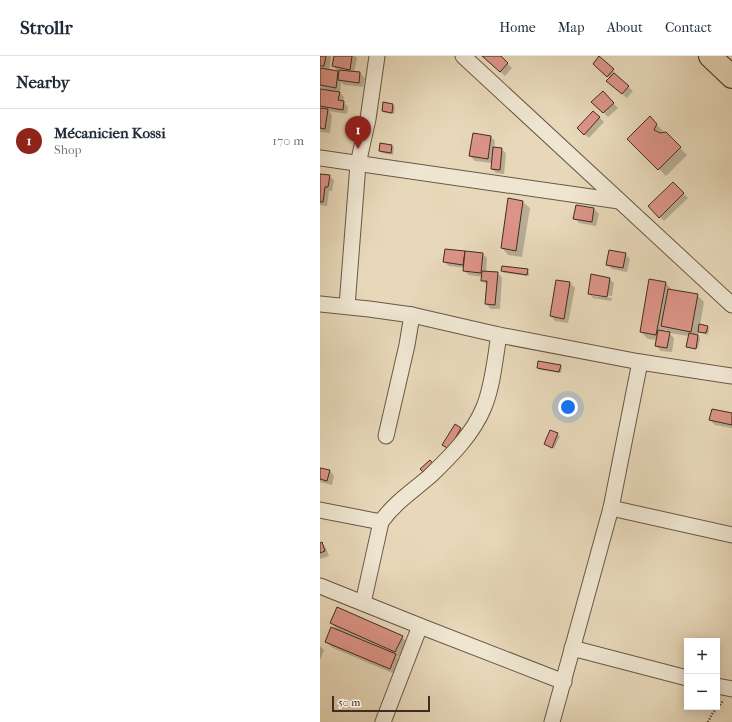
<!DOCTYPE html>
<meta charset="utf-8">
<style>
body{margin:0;font-family:"IM FELL French Canon",serif;background:#f6f6f7;color:#1f2937}
.controls{position:absolute;right:12px;bottom:12px;display:grid;overflow:hidden;border-radius:0px;box-shadow:0 2px 10px #0003}
.controls button{width:36px;height:36px;display:grid;place-items:center;padding:0;border:0;border-bottom:1px solid #e0e1e3;background:#fff;color:#1f2937;font:20px sans-serif}
.scale{position:absolute;left:12px;bottom:10px;width:98px;box-sizing:border-box;padding-left:4px;border:2px solid #412c21;border-top:0;font-size:11px;line-height:14px;white-space:nowrap;color:#412c21;-webkit-text-stroke:3px #efe6d2;paint-order:stroke}
.you{position:absolute;left:248px;top:351px;width:14px;height:14px;margin:-10px;border:3px solid #fff;border-radius:50%;background:#1a73e8;box-shadow:0 0 0 6px #1a73e833}
.badge{display:grid;place-items:center;width:26px;height:26px;border-radius:50%;background:#8f2418;color:#fff;font-size:13px;font-weight:700}
.pin{position:absolute;translate:-50% -33px;filter:drop-shadow(0 1px 2px #0008)}
.pin::after{content:'';position:absolute;top:21px;width:14px;height:12px;background:inherit;clip-path:polygon(0 0,100% 0,50% 100%)}
.list{margin:0;padding:0;list-style:none}
h2{display:flex;justify-content:space-between;align-items:center;height:52px;margin:0;padding:0 16px;font-size:17px}
h2 small{font-size:13px;font-weight:400;color:#747a83}
.list li{display:grid;grid-template-columns:26px 1fr auto;gap:12px;align-items:center;box-sizing:border-box;height:64px;padding:0 16px;border-top:1px solid #e0e1e3}
.list b{display:block;font-size:15px;white-space:nowrap}
.list p{margin:0;font-size:13px;white-space:nowrap;color:#747a83}
.list em{font-size:13px;font-style:normal;color:#747a83}
.map{position:relative;flex:none;width:412px;height:666px;overflow:hidden}
header{display:flex;align-items:center;gap:24px;box-sizing:border-box;height:56px;padding:0 20px;background:#fff;border-bottom:1px solid #e0e1e3}
header strong{font-size:19px}
nav{display:flex;gap:22px;margin-inline-start:auto;font-size:14px}
main{display:flex}
aside{flex:1;background:#fff}
.map>svg:first-child{display:block}
.shadow{fill:#0003;fill-rule:evenodd}
.building{fill:#dc9487;stroke:#412c21}
.lines{fill:none;stroke-linecap:round;stroke-linejoin:round}
.minor-casing{stroke:#6a5747;stroke-width:17}
.primary-casing{stroke:#412c21;stroke-width:24}
.path{stroke:#412c21;stroke-width:2.5;stroke-dasharray:1 2;stroke-linecap:butt}
.minor{stroke:#efe6d2;stroke-width:15}
.primary{stroke:#e7d8b9;stroke-width:22}
</style>
<header>
<strong>Strollr</strong>
<nav><a>Home</a><a>Map</a><a>About</a><a>Contact</a></nav>
</header>
<main>
<aside>
<h2>Nearby<small></small></h2>
<ul class="list">
<li><span class="badge">1</span><div><b>Mécanicien Kossi</b><p>Shop</p></div><em>170 m</em></li>
</ul>
</aside>
<div class="map">
<svg width="412" height="666" viewBox="0 0 412 666">
<rect width="100%" height="100%" fill="#e7d8b9"/>
<filter id="stains"><feTurbulence type="fractalNoise" baseFrequency=".005" numOctaves="4"/><feColorMatrix values="0 0 0 0 .2 0 0 0 0 .09 0 0 0 0 .02 0 0 0 .5 -.17"/></filter>
<radialGradient id="worn" r=".72"><stop offset=".6" stop-color="#630" stop-opacity="0"/><stop offset="1" stop-color="#630" stop-opacity=".3"/></radialGradient>
<g class="shadow">
<polygon points="0,0 11,0 9,14 19,16 13,10 15,0 35,0 37,2 34,16 40,17 45,22 43,31 24,29 21,26 20,36 18,35 24,41 23,46 28,51 27,58 9,55 12,59 10,77 0,76 0,34 1,34 0,32"/>
<polygon points="162,0 179,0 192,12 185,20"/>
<polygon points="279,2 295,16 293,18 313,35 307,42 292,29 290,22 274,7"/>
<polygon points="283,36 298,52 288,61 273,46"/>
<polygon points="73,49 75,51 74,58 65,57 63,55"/>
<polygon points="274,56 284,66 269,82 258,72"/>
<polygon points="330,62 344,76 342,78 346,77 367,99 346,120 309,83"/>
<polygon points="171,81 175,85 174,92 181,93 186,97 184,118 176,117 172,113 172,107 155,105 150,100"/>
<polygon points="72,90 74,92 73,99 62,97 60,95"/>
<polygon points="0,119 9,120 14,124 12,135 9,135 7,150 0,149"/>
<polygon points="353,127 368,142 344,165 329,150"/>
<polygon points="203,146 210,152 202,201 188,199 182,192"/>
<polygon points="257,150 274,153 279,158 276,170 259,167 255,162"/>
<polygon points="126,194 163,198 167,202 166,216 178,217 182,222 180,253 171,253 166,248 167,229 162,224 163,221 149,219 144,215 145,212 129,210 124,206"/>
<polygon points="305,198 310,203 307,216 292,213 287,208"/>
<polygon points="207,214 209,216 209,220 184,217 182,215"/>
<polygon points="289,223 294,227 292,240 272,238 272,240 292,242 291,245 273,242 269,237"/>
<polygon points="237,225 250,227 255,232 248,267 235,265 231,260"/>
<path d="M345 226 352 234 377 239 384 246 380 269 387 271 389 273 388 279 381 277 379 275 378 279 380 282 378 292 367 291 369 280 349 277 354 282 352 296 341 295 336 290 337 284 328 283 321 276ZM345 273 349 277H344Z"/>
<polygon points="240,310 242,312 241,317 220,314 218,312"/>
<polygon points="412,358 412,372 395,369 390,364"/>
<polygon points="135,369 143,375 131,394"/>
<polygon points="230,375 240,380 234,393 225,388"/>
<polygon points="0,413 10,415 14,420 12,429 0,426"/>
<polygon points="2,487 6,492 9,500 0,503 0,488"/>
<polygon points="11,567 82,581 89,588 82,602 76,600 82,606 77,619 13,592 6,586 19,576"/>
<polygon points="0,590 4,594 0,604"/>
</g>
<g class="building">
<polygon points="0,0 6,0 4,10 0,10"/>
<polygon points="14,0 32,0 30,14 12,10"/>
<polygon points="162,0 181,0 188,7 180,16"/>
<polygon points="279,0 294,13 287,21 273,8"/>
<polygon points="0,12 18,15 16,32 0,29"/>
<polygon points="19,14 40,16 39,27 18,24"/>
<polygon points="294,17 309,30 302,38 286,25"/>
<polygon points="0,33 20,36 18,44 24,45 23,54 0,50"/>
<polygon points="283,35 294,47 283,57 271,46"/>
<polygon points="63,46 73,48 72,57 62,55"/>
<polygon points="0,52 8,53 5,73 0,72"/>
<polygon points="273,55 280,61 264,79 257,72"/>
<polygon points="330,60 337,68 334,74 340,77 346,76 361,91 338,114 307,83"/>
<polygon points="153,77 171,80 168,103 149,100"/>
<polygon points="60,87 72,89 71,97 59,95"/>
<polygon points="173,91 182,92 180,114 171,113"/>
<polygon points="0,118 10,119 8,131 5,131 3,146 0,146"/>
<polygon points="353,126 364,137 339,162 328,150"/>
<polygon points="188,142 203,145 196,195 181,192"/>
<polygon points="256,149 274,152 272,166 253,163"/>
<polygon points="125,193 145,195 143,209 123,206"/>
<polygon points="289,194 306,197 303,212 286,209"/>
<polygon points="145,195 163,197 161,217 143,215"/>
<polygon points="182,210 208,213 207,219 181,215"/>
<polygon points="162,215 178,216 175,249 165,248 167,225 161,225"/>
<polygon points="271,218 290,222 287,241 268,238"/>
<polygon points="329,223 346,226 336,279 320,276"/>
<polygon points="236,224 250,226 244,263 230,260"/>
<polygon points="348,233 378,238 371,276 341,270"/>
<polygon points="379,268 388,270 386,277 378,276"/>
<polygon points="338,274 350,276 347,292 335,290"/>
<polygon points="369,277 378,279 376,293 366,291"/>
<polygon points="218,305 241,309 239,316 217,312"/>
<polygon points="392,353 412,357 412,369 389,364"/>
<polygon points="135,368 141,372 129,393 122,389"/>
<polygon points="230,374 238,377 232,392 224,388"/>
<polygon points="110,404 115,410 105,418 100,413"/>
<polygon points="0,412 10,414 7,425 0,423"/>
<polygon points="2,486 5,495 0,497 0,487"/>
<polygon points="17,551 83,580 75,596 10,567"/>
<polygon points="11,571 76,598 70,613 5,586"/>
</g>
<g class="lines">
<defs>
<g id="minor">
<polyline points="143,0 412,249"/>
<polyline points="0,102 299,145"/>
<polyline points="0,248 49,253 92,259 179,279 320,306 412,320"/>
<polyline points="27,250 38,108 48,63 57,0"/>
<polyline points="66,380 87,289 92,259"/>
<polyline points="291,452 412,479"/>
<polyline points="0,454 61,466"/>
<polyline points="0,530 100,570 244,626"/>
<path d="M43 547 61 466C74 447 93 435 110 420 131 400 153 378 164 351 173 329 175 302 179 279"/>
<polyline points="252,592 367,622"/>
<polyline points="397,630 412,633"/>
<polyline points="63,666 100,570"/>
<polyline points="232,666 291,452 320,306"/>
</g>
<polyline id="primary" points="390,0 412,21"/>
</defs>
<use href="#minor" class="minor-casing"/>
<use href="#primary" class="primary-casing"/>
<polyline class="path" points="388,666 392,658 403,645"/>
<use href="#minor" class="minor"/>
<use href="#primary" class="primary"/>
</g>
<rect width="100%" height="100%" filter="url(#stains)"/>
<rect width="100%" height="100%" fill="url(#worn)"/>
</svg>
<div class="controls">
<button>+</button>
<button>−</button>
</div>
<div class="scale">50 m</div>
<div class="you"></div>
<div class="pin badge" style="left:38px;top:93px">1</div>
</div>
</main>
